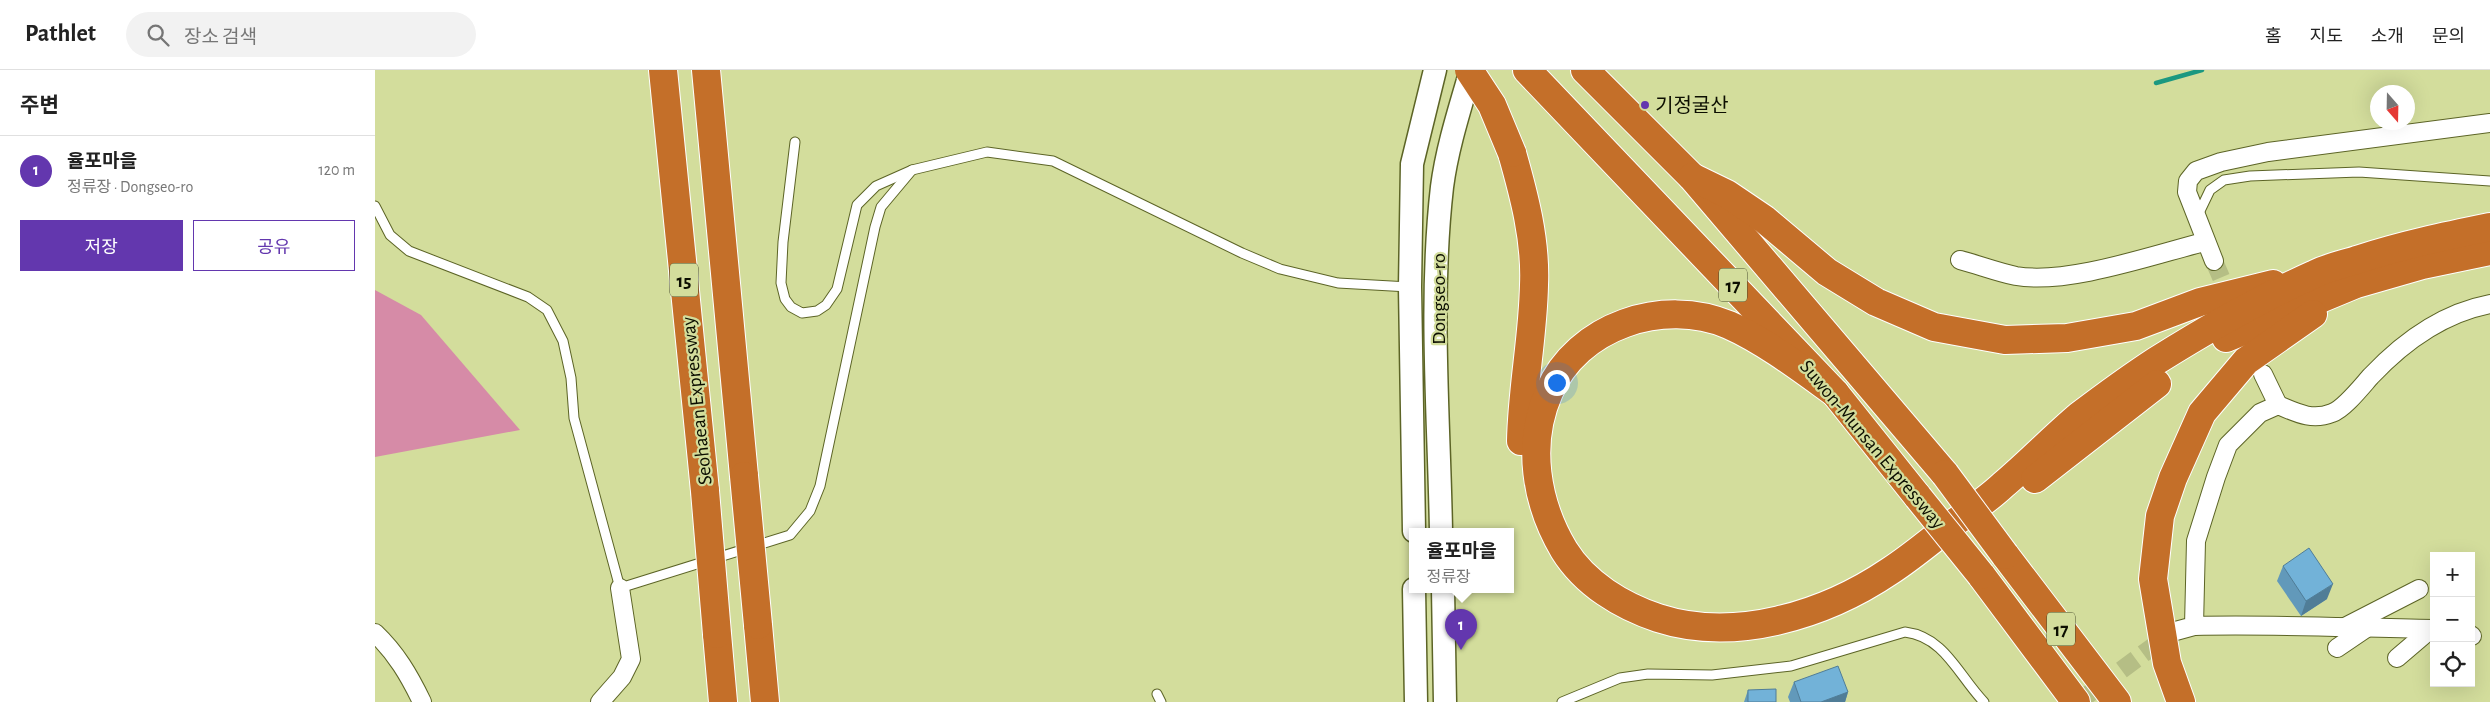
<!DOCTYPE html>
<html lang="ko">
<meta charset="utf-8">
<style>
body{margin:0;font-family:"Alegreya Sans","Noto Sans KR",sans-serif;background:#f2f2f2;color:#222}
.controls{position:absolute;right:15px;bottom:15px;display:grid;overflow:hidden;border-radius:0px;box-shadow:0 5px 20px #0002}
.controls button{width:45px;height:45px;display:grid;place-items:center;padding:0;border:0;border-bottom:1px solid #e0e0e0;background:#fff;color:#222;font:25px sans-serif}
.compass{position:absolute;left:1995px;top:15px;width:45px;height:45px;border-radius:50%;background:#fff;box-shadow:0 5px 20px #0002;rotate:160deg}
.you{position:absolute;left:1181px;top:312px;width:18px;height:18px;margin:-12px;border:4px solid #fff;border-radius:50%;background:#1a73e8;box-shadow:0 0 0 8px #1a73e833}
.badge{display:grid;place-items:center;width:32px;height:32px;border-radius:50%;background:#6337ae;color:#fff;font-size:16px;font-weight:700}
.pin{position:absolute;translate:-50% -41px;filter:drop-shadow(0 1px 2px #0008)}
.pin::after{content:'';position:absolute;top:26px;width:18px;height:15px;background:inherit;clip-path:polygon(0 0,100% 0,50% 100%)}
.popup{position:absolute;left:1034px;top:458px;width:105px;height:65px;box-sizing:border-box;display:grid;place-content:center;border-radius:0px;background:#fff;filter:drop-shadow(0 1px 4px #0005);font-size:16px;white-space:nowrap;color:#767676}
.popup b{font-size:19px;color:#222}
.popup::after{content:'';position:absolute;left:50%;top:100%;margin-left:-10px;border:10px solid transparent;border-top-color:#fff}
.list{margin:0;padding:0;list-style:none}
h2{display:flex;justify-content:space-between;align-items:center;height:65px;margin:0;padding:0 20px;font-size:21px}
h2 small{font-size:16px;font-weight:400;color:#767676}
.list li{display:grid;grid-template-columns:32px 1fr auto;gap:15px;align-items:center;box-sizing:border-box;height:70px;padding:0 20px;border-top:1px solid #e0e0e0}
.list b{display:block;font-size:19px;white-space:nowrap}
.list p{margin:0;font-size:16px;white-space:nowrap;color:#767676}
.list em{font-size:16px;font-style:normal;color:#767676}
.actions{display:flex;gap:10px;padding:15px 20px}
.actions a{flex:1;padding:11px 0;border:1px solid #6337ae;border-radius:0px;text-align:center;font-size:18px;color:#6337ae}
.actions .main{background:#6337ae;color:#fff}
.icon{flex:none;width:28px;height:28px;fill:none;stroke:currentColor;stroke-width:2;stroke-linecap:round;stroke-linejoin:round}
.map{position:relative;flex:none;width:2115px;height:632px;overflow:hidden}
header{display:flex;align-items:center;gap:30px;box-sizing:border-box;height:70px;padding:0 25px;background:#fff;border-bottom:1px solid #e0e0e0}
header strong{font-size:24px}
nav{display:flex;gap:28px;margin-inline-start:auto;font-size:18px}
.search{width:350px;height:45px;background:#f2f2f2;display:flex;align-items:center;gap:12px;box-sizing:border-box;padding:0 18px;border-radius:28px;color:#767676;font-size:19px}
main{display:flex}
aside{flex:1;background:#fff}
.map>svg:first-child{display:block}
.green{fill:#d68ba7}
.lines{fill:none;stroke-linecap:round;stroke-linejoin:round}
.stream{stroke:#1b9880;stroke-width:4.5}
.minor-tunnel{stroke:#b5be85;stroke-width:18;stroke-dasharray:18 9;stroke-linecap:butt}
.service-casing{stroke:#5c6426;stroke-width:11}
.minor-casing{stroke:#5c6426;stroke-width:20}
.tertiary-casing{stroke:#5c6426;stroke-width:25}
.motorway-casing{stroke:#fff;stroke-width:30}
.service{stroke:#fff;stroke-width:9}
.minor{stroke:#fff;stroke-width:18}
.tertiary{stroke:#fff;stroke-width:22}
.motorway{stroke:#c46f29;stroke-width:28}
.motorway-bridge-casing{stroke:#fff;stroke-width:30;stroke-linecap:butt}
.motorway-bridge{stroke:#c46f29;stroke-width:28}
.wall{fill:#6299ba}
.shaded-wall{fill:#507d97}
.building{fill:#72b2d8;stroke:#507d97}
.poi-dot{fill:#6337ae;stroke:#d3dd9c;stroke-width:2}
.labels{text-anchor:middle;stroke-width:4.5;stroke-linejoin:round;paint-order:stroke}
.shield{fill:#d3dd9c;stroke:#484c2f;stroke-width:1}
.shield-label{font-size:19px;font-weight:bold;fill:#0c0e00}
.poi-label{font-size:20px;fill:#0c0e00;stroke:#d3dd9c;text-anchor:start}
.street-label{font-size:20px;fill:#0c0e00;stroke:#d3dd9c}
</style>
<header>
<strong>Pathlet</strong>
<div class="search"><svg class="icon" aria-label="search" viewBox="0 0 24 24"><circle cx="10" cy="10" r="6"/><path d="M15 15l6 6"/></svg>장소 검색</div>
<nav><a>홈</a><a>지도</a><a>소개</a><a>문의</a></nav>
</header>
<main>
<aside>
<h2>주변<small></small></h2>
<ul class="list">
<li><span class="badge">1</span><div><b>율포마을</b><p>정류장 · Dongseo-ro</p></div><em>120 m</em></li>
</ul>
<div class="actions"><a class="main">저장</a><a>공유</a></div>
</aside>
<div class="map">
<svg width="2115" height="632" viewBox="0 0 2115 632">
<rect width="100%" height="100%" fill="#d3dd9c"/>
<polygon class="green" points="0,220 46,245 145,360 0,387"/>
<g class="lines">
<polyline class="stream" points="1781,13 1827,0"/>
<g class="minor-tunnel">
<polyline points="1839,191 1858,235"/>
<polyline points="1703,632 1795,564"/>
</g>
<defs>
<g id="service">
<polyline points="420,72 408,172 406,213 410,229 416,237 427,243 442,241 451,235 462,219 482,135 501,116 537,100 612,82 678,91 867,183 905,199 963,213 1034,217"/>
<polyline points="0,136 15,165 34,181 153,227 172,240 188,271 196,308 199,348 245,518 415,465 435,441 445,416 500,157 506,137 537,100"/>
<polyline points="1823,145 1835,120 1849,110 1875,106 1984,102 2115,111"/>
<polyline points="782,624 786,632"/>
<path d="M1187 632 1245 608 1273 604 1337 605 1416 596 1530 562C1570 567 1583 605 1609 632"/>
</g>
<g id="minor">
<path d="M1585 190C1604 195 1622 202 1641 206 1692 215 1778 185 1829 172"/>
<polyline points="1839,191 1812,122 1813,111 1821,101 1846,92 1893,82 2115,53"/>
<polyline points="1888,304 1903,335"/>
<path d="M1819 556C1899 554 1979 558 2059 559"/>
<polyline points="1970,557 2044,519"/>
<path d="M1797 562 1819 556 1821 471 1841 407 1853 375 1885 343 1903 335C1922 343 1937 351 1957 343 1969 339 1987 316 1996 306 2028 272 2068 243 2115 234"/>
<path d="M0 563C21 583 34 605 47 632"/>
<polyline points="2096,565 2097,566"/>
<polyline points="1962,578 1990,559"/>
<polyline points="2022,588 2056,559"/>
<polyline points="225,632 247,607 256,589 245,518"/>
</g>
<g id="tertiary">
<polyline points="1039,461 1035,217 1037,94 1060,0"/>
<path d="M1066 461C1064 347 1054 231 1067 117 1072 78 1085 38 1096 0"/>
<polyline points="1039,519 1041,632"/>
<polyline points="1068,519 1070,632"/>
</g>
<g id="motorway">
<polyline points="288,0 330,421"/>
<polyline points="331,0 369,406"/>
<polyline points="1152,0 1460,323 1543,427"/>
<polyline points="1210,0 1317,107 1570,404"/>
<path d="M1137 83C1149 125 1161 170 1159 215 1158 267 1147 319 1146 371"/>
<polyline points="1317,107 1352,124 1389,149 1452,202 1501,232 1559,257 1630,270 1692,268 1761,256 1825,232 1898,214"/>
<polyline points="1851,268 1981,214 2047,195 2115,181"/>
<path d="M1460 323C1428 300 1390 271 1354 255 1288 227 1202 256 1174 322 1151 374 1161 433 1189 480 1210 514 1247 536 1283 548 1360 573 1450 545 1515 501 1535 488 1553 473 1572 458 1591 444 1611 431 1628 415 1654 393 1678 368 1704 346 1729 327 1755 308 1781 291 1832 259 1886 228 1940 204 1954 197 1970 194 1985 189 2028 175 2071 166 2115 157"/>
<polyline points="1660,409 1782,314"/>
<polyline points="1630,485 1742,632"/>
<polyline points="1606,505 1701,632"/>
<polyline points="383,555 390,632"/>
<polyline points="342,564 348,632"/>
<polyline points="1806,632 1792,593 1778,509 1785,446 1798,408 1827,343 1871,291 1938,244"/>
</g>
</defs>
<use href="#service" class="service-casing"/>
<use href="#minor" class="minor-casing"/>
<use href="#tertiary" class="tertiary-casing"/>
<use href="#motorway" class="motorway-casing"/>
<use href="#service" class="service"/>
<use href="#minor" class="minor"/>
<use href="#tertiary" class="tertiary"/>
<use href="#motorway" class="motorway"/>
<defs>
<g id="motorway-bridge">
<polyline points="1094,0 1117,35 1137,83"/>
<polyline points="1570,404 1630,485"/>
<polyline points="369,406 383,555"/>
<polyline points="330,421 342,564"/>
<polyline points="1543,427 1606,505"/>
</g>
</defs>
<use href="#motorway-bridge" class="motorway-bridge-casing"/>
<use href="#motorway-bridge" class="motorway-bridge"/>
</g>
<g class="wall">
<polygon points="1908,496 1952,529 1926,546 1902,511"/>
<polygon points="1419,612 1473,622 1470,632 1415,632 1413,627"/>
<polygon points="1373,620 1401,632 1369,632"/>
</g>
<g class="shaded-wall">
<polygon points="1958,514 1952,529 1926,546 1931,531"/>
<polygon points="1473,622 1470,632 1446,632"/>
</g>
<g class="building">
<polygon points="1934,478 1958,514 1931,531 1908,496"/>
<polygon points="1463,596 1473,622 1446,632 1426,632 1419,612"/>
<polygon points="1401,619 1401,632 1373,632 1373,620"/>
</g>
<circle class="poi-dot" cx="1270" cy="35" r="5"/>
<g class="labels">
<g class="shield">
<rect x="295" y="193.5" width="28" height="33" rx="4"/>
<rect x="1344" y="198.5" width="28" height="33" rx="4"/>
<rect x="1672" y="542.5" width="28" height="33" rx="4"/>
</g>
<g class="shield-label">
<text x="309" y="217">15</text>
<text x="1358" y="222">17</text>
<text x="1686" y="566">17</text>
</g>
<g class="poi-label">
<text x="1280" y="42">기정굴산</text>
</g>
<g class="street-label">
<text transform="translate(1063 229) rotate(-90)" y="7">Dongseo-ro</text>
<text transform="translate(321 331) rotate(-96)" y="7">Seohaean Expressway</text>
<text transform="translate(1498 374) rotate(50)" y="7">Suwon-Munsan Expressway</text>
</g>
</g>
</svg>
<div class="controls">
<button>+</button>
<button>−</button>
<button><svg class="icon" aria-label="locate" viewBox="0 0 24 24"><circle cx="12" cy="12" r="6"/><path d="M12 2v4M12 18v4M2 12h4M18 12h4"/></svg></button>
</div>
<svg class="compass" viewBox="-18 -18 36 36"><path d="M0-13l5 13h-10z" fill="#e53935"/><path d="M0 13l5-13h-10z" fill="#767676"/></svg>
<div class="you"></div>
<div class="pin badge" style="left:1086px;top:580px">1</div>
<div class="popup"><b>율포마을</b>정류장</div>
</div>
</main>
